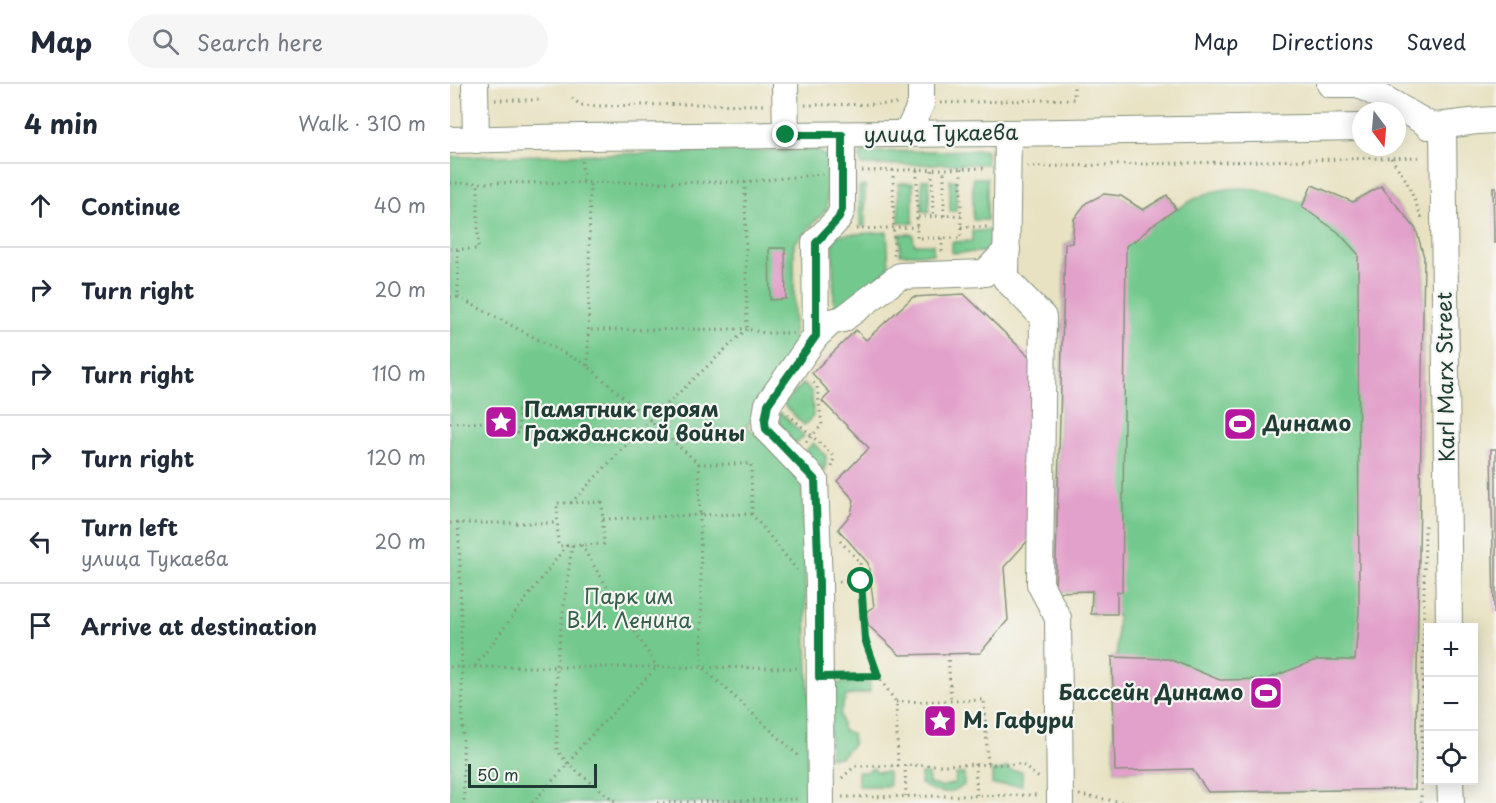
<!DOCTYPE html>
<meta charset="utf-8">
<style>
body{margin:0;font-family:"Playpen Sans",sans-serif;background:#f6f6f7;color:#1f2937}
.controls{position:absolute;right:18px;bottom:18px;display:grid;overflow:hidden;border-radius:0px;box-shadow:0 3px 15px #0003}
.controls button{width:54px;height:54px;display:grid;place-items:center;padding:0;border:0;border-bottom:2px solid #e0e1e3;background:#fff;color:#1f2937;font:30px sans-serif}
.compass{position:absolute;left:902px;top:18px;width:54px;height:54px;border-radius:50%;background:#fff;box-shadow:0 3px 15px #0003;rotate:164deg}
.scale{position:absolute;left:18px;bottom:15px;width:129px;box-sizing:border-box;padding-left:6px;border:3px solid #1f3d34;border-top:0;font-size:16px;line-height:21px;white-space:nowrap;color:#1f3d34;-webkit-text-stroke:4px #f6f6f2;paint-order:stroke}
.stop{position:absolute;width:18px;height:18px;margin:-14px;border:4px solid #0b8043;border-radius:50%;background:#fff}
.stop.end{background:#0b8043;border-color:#fff;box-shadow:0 2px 6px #0008}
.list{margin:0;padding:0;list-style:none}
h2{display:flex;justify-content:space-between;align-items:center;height:78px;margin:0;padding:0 24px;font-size:26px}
h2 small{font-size:20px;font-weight:400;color:#747a83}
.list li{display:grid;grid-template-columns:39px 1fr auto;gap:18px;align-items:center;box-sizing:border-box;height:84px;padding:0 24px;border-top:2px solid #e0e1e3}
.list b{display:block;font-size:22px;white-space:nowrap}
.list p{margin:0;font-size:20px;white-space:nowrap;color:#747a83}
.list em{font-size:20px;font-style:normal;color:#747a83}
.icon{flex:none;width:33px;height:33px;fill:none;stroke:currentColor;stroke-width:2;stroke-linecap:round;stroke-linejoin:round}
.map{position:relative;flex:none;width:1046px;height:719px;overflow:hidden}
header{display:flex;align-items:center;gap:36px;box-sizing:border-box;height:84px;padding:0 30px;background:#fff;border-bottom:2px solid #e0e1e3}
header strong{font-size:28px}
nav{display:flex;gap:33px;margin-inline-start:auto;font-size:21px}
.search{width:420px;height:54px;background:#f6f6f7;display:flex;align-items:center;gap:15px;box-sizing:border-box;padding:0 21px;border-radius:33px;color:#747a83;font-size:22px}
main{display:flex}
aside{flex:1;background:#fff}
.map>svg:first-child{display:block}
.green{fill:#73c98d;stroke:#498360;stroke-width:1.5}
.building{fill:#e2a1ca}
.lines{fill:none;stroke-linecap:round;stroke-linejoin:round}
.minor-casing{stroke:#84907b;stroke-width:28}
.path{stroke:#84907b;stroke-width:3;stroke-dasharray:1.5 4.5;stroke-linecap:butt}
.minor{stroke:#fff;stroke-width:26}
.route{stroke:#0b8043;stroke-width:8}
.labels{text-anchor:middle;stroke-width:4.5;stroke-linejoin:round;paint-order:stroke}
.street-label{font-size:21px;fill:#1f3d34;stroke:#f6f6f2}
.poi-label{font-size:21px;font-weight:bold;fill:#1f3d34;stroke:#f6f6f2;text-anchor:start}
.park-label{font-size:21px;fill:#34604a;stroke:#f6f6f2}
</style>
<header>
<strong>Map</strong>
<div class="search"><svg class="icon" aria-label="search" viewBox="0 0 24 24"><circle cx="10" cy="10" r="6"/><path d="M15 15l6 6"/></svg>Search here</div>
<nav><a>Map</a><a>Directions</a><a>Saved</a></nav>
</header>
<main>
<aside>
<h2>4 min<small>Walk · 310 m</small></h2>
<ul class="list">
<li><svg class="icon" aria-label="ahead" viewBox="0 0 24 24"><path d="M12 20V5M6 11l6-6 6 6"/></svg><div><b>Continue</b></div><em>40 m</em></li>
<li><svg class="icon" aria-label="right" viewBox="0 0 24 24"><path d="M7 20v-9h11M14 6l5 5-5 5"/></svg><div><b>Turn right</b></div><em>20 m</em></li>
<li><svg class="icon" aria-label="right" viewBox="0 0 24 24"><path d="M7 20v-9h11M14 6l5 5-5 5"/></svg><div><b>Turn right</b></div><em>110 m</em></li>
<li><svg class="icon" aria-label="right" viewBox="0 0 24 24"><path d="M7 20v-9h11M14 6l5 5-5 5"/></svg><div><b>Turn right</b></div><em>120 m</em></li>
<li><svg class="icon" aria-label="left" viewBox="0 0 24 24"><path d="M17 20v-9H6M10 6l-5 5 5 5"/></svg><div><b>Turn left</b><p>улица Тукаева</p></div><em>20 m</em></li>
<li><svg class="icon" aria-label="arrive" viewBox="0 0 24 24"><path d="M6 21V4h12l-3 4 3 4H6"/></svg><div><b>Arrive at destination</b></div></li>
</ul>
</aside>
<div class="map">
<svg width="1046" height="719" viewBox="0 0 1046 719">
<rect width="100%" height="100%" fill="#f6f6f2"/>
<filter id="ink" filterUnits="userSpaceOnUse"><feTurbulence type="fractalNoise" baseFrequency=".0167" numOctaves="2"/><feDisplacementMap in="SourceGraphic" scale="12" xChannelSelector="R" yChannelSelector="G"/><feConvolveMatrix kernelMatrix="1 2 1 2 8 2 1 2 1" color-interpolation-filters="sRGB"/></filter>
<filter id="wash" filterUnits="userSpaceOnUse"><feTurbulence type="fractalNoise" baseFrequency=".008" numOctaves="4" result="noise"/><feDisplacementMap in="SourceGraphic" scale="24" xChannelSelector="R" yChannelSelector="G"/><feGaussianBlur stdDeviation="1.35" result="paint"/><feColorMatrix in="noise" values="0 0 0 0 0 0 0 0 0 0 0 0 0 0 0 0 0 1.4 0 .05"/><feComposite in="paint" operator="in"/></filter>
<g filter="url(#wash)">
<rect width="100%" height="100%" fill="#e8e2c2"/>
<g class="green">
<polygon points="366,66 377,73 377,125 344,160 344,271 297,342 352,395 362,719 0,719 0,73"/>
<polygon points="536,66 537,80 412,81 409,73 413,68"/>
<rect x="523" y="94" width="14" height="42"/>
<polygon points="472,96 479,96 479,128 472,127"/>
<rect x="500" y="96" width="6" height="31"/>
<rect x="449" y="99" width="14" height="40"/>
<path d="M862 101 903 118 931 102 966 145 974 173 965 705 758 708 742 685 665 687 662 573H667V530H641V507L605 508 615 160 622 158 624 135 654 110 671 112 693 126 717 111 727 125C736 120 746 113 756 110 790 98 821 107 853 119Z"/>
<polygon points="415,102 415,142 410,142 409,103"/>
<polygon points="550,146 550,166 534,180 534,168 502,169 502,158 522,157 522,147"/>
<polygon points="437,148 439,183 398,223 384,223 383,159 387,151"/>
<polygon points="450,150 463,150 464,160 483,160 483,170 450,170"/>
<polygon points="353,300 362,308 363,332 354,341 333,320"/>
<path d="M330 328 354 352 346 360C336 350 326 343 330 328Z"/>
<polygon points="363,359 376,372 375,387 355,368"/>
<polygon points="378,599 420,599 420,608 396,612 390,629 393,647 402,649 403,660 391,673 380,674"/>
<polygon points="557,683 561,687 572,687 572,701 542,701 542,687 550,687"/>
<polygon points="423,684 427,688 438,688 439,702 408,702 408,688 416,688"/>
<path d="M471 690H478L479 700 491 703 505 699 506 690H514V701C500 712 485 710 471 700Z"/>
</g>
<g id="blocks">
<g class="building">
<polygon points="862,101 903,118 931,102 966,145 974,173 965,705 758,708 742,685 665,687 662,573 719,575 770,596 817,595 866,576 905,576 909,528 908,170 888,148 852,123"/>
<polygon points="1043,103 1046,103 1046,159 1044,159"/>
<polygon points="654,110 671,112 693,126 717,111 726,125 700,143 689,154 676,162 672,508 667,508 667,530 641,530 642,507 605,508 615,160 622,159 624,135 636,119"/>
<polygon points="319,164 335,164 336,215 320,216"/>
<polygon points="514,210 583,276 582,452 554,483 558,536 530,569 450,571 419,542 415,531 418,526 424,523 418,479 388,445 401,430 404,416 387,397 419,364 372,317 380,309 362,289 406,246 416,256 463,213"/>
<polygon points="1041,365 1046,365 1046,530 1044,530"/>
</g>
</g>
</g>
<g filter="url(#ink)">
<use href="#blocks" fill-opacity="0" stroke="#84907b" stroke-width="1.5"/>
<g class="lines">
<defs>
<g id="minor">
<polyline points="25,0 26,56"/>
<polyline points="335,0 336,51"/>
<polyline points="880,0 909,0 981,42"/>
<path d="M978 42C1001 42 1023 36 1046 36"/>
<polyline points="993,42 999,544"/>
<polyline points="558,49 556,195 593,233 590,500 608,534 610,719"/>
<polyline points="457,50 471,20 471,0"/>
<polyline points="0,56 131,53 553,49 911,43"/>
<polyline points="366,252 381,238 393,235 450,192 535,189 557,166"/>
<polyline points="1000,696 1001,719"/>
<polyline points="371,719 369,499 365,396 322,351 316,345 315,337 318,320 366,252 365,159 388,135 392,126 392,51"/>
</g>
</defs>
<use href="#minor" class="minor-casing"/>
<g class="path">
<polyline points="122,14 130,21 151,22 243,20 316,21"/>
<polyline points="45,16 91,16"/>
<polyline points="490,19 624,15 624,0"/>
<polyline points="355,21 448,20"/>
<polyline points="941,74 956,96 972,134"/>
<polyline points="132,77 133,99"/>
<polyline points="577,83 972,73"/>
<polyline points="443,86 444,174"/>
<polyline points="467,86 467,154 511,154 511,85"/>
<polyline points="482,86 483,132"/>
<polyline points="412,87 538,84"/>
<polyline points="295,98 297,245 314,249 343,249"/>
<polyline points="0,99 295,98 373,90"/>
<polyline points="494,132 494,86"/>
<polyline points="468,133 511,131"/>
<polyline points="511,143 537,143"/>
<polyline points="406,145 467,143"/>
<polyline points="492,154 492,171"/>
<polyline points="0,165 28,165 28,99"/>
<polyline points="0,213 8,213 8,165"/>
<polyline points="8,213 138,282 249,380"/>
<polyline points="138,282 140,99"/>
<polygon points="43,327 68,327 69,349 43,350"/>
<polyline points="338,330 384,372 382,384"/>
<polyline points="0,339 43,338"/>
<polyline points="356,358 372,341 367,303 361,296"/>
<polygon points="152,418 154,460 108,462 107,419"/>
<polyline points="121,419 200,336 297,245 139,246"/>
<polyline points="302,430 250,431 249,380 301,380 302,430 347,486"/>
<polyline points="153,435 250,431 252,583 349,672"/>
<polyline points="0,439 107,439"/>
<polyline points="8,439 10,478 14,719"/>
<polyline points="390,457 410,478 415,555 428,592 446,618 448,682"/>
<polyline points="122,461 106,582 107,666 118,680 167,719"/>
<polyline points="131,461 207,583 349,584"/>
<polyline points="389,498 411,497"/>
<polyline points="498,570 501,616"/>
<polyline points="25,582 117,461"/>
<polyline points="0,583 207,583"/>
<polyline points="391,593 428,592"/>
<polyline points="446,618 534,616 538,680"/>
<polyline points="525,680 527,711"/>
<polyline points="455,681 456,712"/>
<polyline points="392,694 405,682 571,680 589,694"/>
<polyline points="629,711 679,719"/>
<polyline points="392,713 589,711"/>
<polyline points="82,719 118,680 132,661 207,583"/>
<polyline points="207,719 349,715"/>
<polyline points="971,719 975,440"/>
</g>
<use href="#minor" class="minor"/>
</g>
</g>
<g class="lines" filter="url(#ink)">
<polyline class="route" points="336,51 392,51 392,126 388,135 366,159 366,252 318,320 315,337 316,345 322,351 365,396 369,499 369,593 428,592 415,555 411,497"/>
</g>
<defs>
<symbol id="sight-square" viewBox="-11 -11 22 22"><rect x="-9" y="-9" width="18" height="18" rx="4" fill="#b5179e" stroke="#f6f6f2"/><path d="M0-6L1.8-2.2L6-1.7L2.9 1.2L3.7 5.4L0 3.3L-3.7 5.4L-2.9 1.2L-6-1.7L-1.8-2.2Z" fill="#fff"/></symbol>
<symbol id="stadium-square" viewBox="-11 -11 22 22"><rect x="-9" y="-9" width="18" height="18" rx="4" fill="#b5179e" stroke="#f6f6f2"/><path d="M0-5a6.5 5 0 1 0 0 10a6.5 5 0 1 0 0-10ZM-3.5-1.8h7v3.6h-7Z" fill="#fff"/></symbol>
</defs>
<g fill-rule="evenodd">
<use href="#sight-square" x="32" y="319" width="38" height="38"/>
<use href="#stadium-square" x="771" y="321" width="38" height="38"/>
<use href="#stadium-square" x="797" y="590" width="38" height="38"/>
<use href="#sight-square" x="471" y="618" width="38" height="38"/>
</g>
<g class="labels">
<g class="street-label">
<text transform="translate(491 50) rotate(-1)" y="7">улица Тукаева</text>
<text transform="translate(996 293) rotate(-91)" y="7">Karl Marx Street</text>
</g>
<g class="poi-label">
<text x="74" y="333">Памятник героям<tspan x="74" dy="24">Гражданской войны</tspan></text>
<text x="813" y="347">Динамо</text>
<text x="793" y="616" text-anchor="end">Бассейн Динамо</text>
<text x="513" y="644">М. Гафури</text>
</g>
<g class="park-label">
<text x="179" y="520">Парк им<tspan x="179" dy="24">В.И. Ленина</tspan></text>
</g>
</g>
</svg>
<div class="controls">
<button>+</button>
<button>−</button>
<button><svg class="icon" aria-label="locate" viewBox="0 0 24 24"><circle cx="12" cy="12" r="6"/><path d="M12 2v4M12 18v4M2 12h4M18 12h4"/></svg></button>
</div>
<svg class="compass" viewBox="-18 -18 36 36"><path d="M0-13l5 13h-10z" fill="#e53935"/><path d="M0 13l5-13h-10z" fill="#747a83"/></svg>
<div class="scale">50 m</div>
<div class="stop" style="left:411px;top:497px"></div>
<div class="stop end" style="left:336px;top:51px"></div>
</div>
</main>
